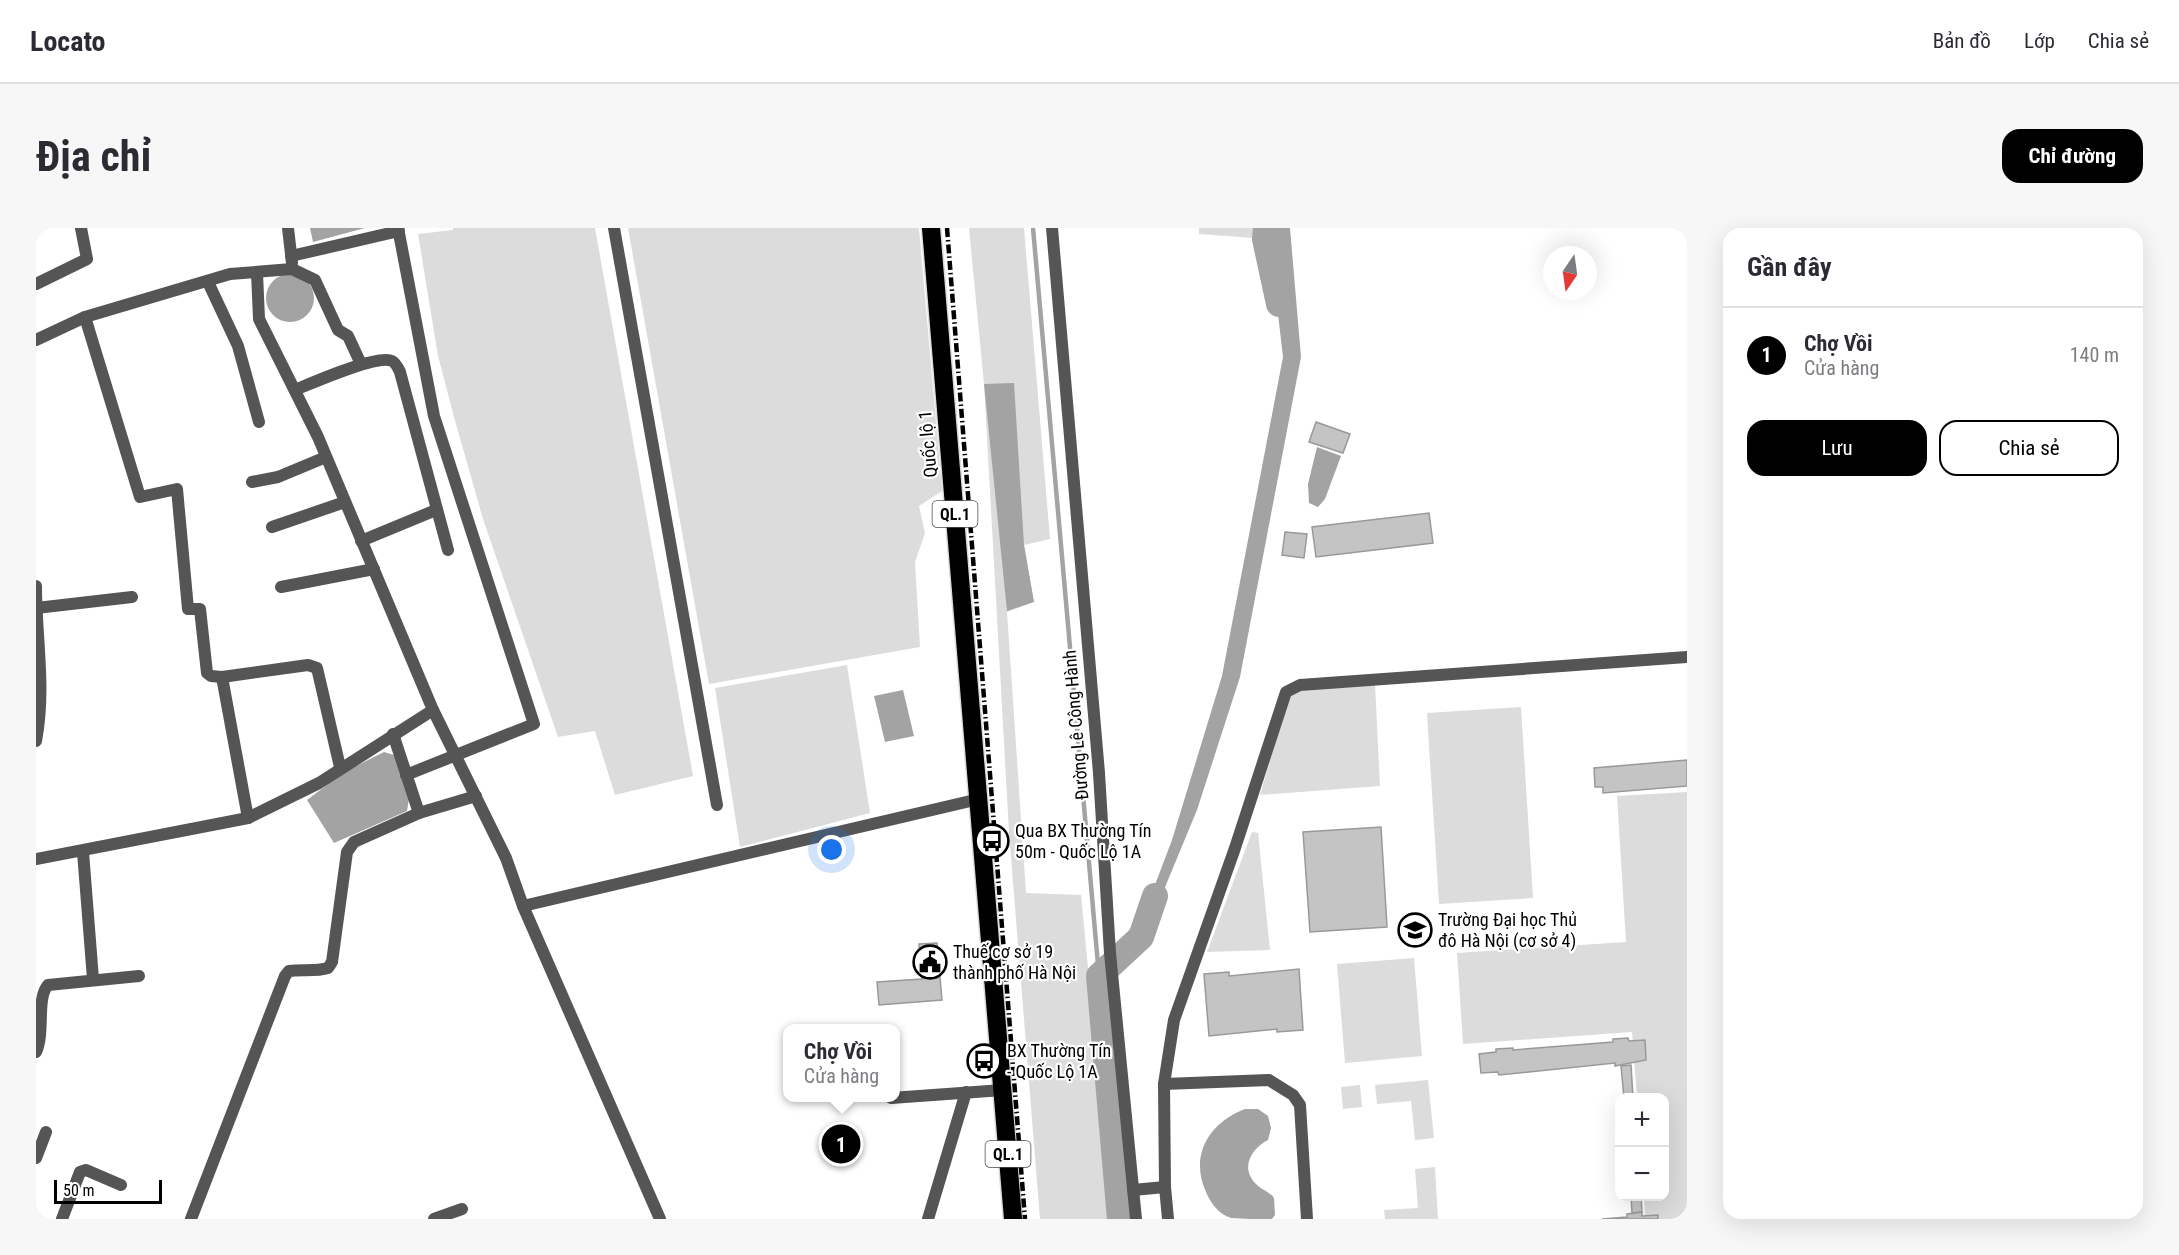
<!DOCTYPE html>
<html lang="vi">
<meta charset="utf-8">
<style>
body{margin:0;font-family:"Roboto Condensed",sans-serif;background:#f7f7f7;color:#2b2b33}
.controls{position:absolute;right:18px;bottom:18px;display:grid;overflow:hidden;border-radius:12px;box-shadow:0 6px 24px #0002}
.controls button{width:54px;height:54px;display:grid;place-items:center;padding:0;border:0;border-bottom:2px solid #e1e1e2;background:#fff;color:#2b2b33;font:30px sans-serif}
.compass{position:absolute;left:1507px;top:18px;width:54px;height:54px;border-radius:50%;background:#fff;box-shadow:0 6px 24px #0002;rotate:193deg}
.scale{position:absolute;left:18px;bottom:15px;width:108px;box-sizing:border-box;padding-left:6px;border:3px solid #000;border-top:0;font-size:16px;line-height:21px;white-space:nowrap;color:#000;-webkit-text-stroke:4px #fff;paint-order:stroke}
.you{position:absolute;left:796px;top:622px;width:21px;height:21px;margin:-15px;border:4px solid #fff;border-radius:50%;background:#1a73e8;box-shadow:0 0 0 9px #1a73e833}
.badge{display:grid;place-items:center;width:39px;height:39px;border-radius:50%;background:#000;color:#fff;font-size:20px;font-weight:700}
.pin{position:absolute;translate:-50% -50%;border:3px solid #fff;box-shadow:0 2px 6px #0006}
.popup{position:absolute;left:747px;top:796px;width:117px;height:78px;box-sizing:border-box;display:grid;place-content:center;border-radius:12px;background:#fff;filter:drop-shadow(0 2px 4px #0005);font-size:20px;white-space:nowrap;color:#7c7c81}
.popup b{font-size:22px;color:#2b2b33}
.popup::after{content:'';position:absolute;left:50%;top:100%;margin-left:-12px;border:12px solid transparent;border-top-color:#fff}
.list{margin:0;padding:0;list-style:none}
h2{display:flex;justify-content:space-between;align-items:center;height:78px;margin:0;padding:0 24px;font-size:26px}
h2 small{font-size:20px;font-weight:400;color:#7c7c81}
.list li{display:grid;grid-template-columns:39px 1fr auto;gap:18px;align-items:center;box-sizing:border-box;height:96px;padding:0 24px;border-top:2px solid #e1e1e2}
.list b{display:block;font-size:22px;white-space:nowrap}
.list p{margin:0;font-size:20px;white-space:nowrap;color:#7c7c81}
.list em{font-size:20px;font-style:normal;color:#7c7c81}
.actions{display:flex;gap:12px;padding:18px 24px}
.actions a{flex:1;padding:14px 0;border:2px solid #000;border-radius:18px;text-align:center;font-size:21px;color:#000}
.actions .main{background:#000;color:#fff}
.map{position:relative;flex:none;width:1651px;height:991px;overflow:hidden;border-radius:18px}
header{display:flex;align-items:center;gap:36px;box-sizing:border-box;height:84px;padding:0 30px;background:#fff;border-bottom:2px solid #e1e1e2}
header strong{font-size:28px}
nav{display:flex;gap:33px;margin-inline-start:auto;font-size:21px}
.intro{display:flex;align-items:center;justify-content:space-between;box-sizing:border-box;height:144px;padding:0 36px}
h1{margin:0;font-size:42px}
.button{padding:15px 27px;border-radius:18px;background:#000;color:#fff;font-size:21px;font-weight:700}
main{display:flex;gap:36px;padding:0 36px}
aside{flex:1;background:#fff;border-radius:18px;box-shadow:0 6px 24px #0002}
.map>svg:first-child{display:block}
.green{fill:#dcdcdc}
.water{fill:#a3a3a3}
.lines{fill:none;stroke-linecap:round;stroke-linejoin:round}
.stream{stroke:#a3a3a3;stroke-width:4.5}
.river{stroke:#a3a3a3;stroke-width:26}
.building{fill:#c4c4c4;stroke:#999;stroke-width:1.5}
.highway-casing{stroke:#dbdbdb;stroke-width:21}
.street{stroke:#555;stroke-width:12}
.highway{stroke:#000;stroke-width:18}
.rail{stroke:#000;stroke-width:4.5;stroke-dasharray:9 3 1.5 3;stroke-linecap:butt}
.labels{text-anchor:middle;stroke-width:4.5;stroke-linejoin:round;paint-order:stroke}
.shield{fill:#fff;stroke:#4c4c4c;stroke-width:1.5}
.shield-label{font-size:16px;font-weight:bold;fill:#000}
.street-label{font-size:18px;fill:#000;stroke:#fff}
.poi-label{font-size:18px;fill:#000;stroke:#fff;text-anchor:start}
</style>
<header>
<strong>Locato</strong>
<nav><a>Bản đồ</a><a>Lớp</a><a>Chia sẻ</a></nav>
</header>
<div class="intro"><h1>Địa chỉ</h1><a class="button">Chỉ đường</a></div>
<main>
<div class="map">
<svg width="1651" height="991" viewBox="0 0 1651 991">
<rect width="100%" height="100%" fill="#fff"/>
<g class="green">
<polygon points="417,0 559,0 657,548 579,567 559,503 522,509 447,291 418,189 402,128 382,6 417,2"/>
<polygon points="592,0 883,0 906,263 883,278 889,305 879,334 884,419 673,456"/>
<polygon points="933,0 988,0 1014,311 988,317 998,374 971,384 990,665 1045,667 1076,991 1004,991 973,604 948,156"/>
<polygon points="1163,0 1232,0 1232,11 1163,6"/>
<polygon points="811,437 834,585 704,619 679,460"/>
<polygon points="1339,456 1344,558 1224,567 1253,469 1261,460"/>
<polygon points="1485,479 1497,670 1403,676 1391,485"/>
<polygon points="1651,564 1651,991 1609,991 1608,969 1628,968 1628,870 1601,869 1596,804 1427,816 1421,725 1590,714 1581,568"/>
<polygon points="1216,604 1222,605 1234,722 1171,724"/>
<polygon points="1378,730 1386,828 1309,835 1301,736"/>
<polygon points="1392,852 1398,910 1379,912 1375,873 1341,876 1339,857"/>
<polygon points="1324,857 1326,879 1307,881 1305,859"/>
<polygon points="1399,939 1402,991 1349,991 1348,982 1382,980 1379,941"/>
</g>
<g class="water">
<polygon points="274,0 329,0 277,14"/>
<polygon points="1232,0 1254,0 1265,129 1204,449 1161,582 1115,693 1086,722 1086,711 1109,683 1136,612 1186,448 1247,129"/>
<circle cx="254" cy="70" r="24"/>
<polygon points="978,155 988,317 998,374 971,383 948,156"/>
<polygon points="1281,219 1305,228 1289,271 1282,279 1273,275 1272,256"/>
<polygon points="867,462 878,508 849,514 838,468"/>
<polygon points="348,524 358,527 373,571 371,583 298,615 271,572 308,544"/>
<path d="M1209 881H1222L1232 888 1235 900 1232 912C1216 920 1204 939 1219 955 1225 962 1233 963 1238 970L1239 987 1236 991C1224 991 1206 991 1195 990 1183 986 1175 976 1170 964 1153 927 1174 894 1209 881Z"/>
</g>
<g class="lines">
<polyline class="stream" points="997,0 1063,748"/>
<g class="river">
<polyline points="1230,0 1229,11 1243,76"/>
<polyline points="1084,991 1063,748 1105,709 1119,668"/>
</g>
</g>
<g class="building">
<polygon points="1280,194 1314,206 1307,225 1273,214"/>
<polygon points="1393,285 1397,315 1280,329 1276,299"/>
<polygon points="1249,304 1271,306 1268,330 1246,327"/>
<polygon points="1651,532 1651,558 1567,565 1567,559 1559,559 1558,540"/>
<polygon points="1345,599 1351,699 1274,704 1267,604"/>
<polygon points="901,715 906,772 843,777 841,754 886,751 883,716"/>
<polygon points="1263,741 1267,802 1241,804 1241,801 1173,808 1168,746 1193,744 1193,748"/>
<polygon points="1592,810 1593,813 1609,812 1610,832 1579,838 1579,835 1463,847 1462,844 1445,845 1443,826 1460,824 1460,821 1477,820 1477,822 1577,814 1577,811"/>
<polygon points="1595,837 1597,870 1588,870 1585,838"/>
<polygon points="1595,968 1605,968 1606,984 1596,985"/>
<polygon points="1606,984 1606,988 1622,987 1622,991 1566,991 1591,989 1591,986"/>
</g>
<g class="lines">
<defs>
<polyline id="highway" points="895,0 977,991"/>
</defs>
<use href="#highway" class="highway-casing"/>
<g class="street">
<polyline points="252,0 256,35"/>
<polyline points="362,0 398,188 498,496 370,547"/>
<polyline points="578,0 681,577"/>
<polyline points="1016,0 1063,545 1074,725 1100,991"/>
<polyline points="255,28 363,3"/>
<polyline points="221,45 223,91 282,209 397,482 470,630 487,678 624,991"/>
<polyline points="172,54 202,118 223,194"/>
<polyline points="0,56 51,31 45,0"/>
<polyline points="49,89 104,269 141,261 152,381 164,381 171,445 175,448 186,449 272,437 281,440 304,539"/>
<polyline points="0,112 49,89 194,46 256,41 279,52 302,102 312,108 325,136"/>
<path d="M259 162C276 155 342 126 356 133 360 135 362 140 364 144L412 322"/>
<polyline points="216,254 242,249 290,229"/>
<polyline points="236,299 309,274"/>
<polyline points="325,313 400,282"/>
<path d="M0 358C0 410 10 461 0 513"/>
<polyline points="245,359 338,341"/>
<polyline points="0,380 96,369"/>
<polyline points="186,449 212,590"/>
<polyline points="357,506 383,585"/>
<polyline points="47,624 57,751"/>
<polyline points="0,631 212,590 283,555 397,482"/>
<polyline points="487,678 943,571"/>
<path d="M0 824C9 805 0 770 12 757L103 748"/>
<polyline points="1128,856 1233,852 1257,867 1264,877 1271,991"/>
<polyline points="855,870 967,862"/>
<polyline points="0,930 10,904"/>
<polyline points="1097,962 1129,959"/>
<polyline points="26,991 44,944 50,942 85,957"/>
<path d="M155 991 249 748 253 743C266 741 279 744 292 740L296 734 311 624 318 614 383 585 440 568"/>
<polyline points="398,991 426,981"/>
<polyline points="892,991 930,864"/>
<polyline points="1132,991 1129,959 1128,856 1138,792 1199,620 1250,464 1264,457 1651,429"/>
</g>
<use href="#highway" class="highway"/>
<polyline class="rail" points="911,0 989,991"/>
</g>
<defs>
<symbol id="bus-ring" viewBox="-11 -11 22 22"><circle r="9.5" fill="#fff" stroke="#000" stroke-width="1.5"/><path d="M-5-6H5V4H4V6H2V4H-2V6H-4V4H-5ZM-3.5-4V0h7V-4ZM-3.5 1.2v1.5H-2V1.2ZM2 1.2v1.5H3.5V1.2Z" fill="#000"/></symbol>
<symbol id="university-ring" viewBox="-11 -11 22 22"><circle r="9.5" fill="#fff" stroke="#000" stroke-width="1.5"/><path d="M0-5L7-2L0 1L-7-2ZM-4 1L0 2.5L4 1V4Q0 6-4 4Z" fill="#000"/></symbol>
<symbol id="civic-ring" viewBox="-11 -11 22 22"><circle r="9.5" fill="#fff" stroke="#000" stroke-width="1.5"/><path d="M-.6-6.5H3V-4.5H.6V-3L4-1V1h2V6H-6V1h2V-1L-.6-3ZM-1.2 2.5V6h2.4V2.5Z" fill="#000"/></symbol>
</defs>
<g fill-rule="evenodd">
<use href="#bus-ring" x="937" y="594" width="38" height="38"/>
<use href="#university-ring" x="1360" y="683" width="38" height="38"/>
<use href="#civic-ring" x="875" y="715" width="38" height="38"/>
<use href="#bus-ring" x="929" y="814" width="38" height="38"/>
</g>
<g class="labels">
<g class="shield">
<rect x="896.5" y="273" width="45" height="26" rx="4.5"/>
<rect x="949.5" y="913" width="45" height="26" rx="4.5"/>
</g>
<g class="shield-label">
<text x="919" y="292">QL.1</text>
<text x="972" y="932">QL.1</text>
</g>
<g class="street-label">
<text transform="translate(892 216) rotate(-95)" y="6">Quốc lộ 1</text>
<text transform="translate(1040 497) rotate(-95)" y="6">Đường Lê Công Hành</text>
</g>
<g class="poi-label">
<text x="979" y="609">Qua BX Thường Tín<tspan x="979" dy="21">50m - Quốc Lộ 1A</tspan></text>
<text x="1402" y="698">Trường Đại học Thủ<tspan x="1402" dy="21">đô Hà Nội (cơ sở 4)</tspan></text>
<text x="917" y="730">Thuế cơ sở 19<tspan x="917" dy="21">thành phố Hà Nội</tspan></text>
<text x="971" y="829">BX Thường Tín<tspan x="971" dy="21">- Quốc Lộ 1A</tspan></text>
</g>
</g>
</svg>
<div class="controls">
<button>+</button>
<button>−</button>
</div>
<svg class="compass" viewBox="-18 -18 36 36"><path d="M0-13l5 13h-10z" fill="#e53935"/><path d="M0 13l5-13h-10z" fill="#7c7c81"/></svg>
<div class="scale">50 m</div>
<div class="you"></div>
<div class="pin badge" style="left:805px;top:916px">1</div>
<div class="popup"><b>Chợ Vồi</b>Cửa hàng</div>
</div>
<aside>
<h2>Gần đây<small></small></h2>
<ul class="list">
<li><span class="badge">1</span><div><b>Chợ Vồi</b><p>Cửa hàng</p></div><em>140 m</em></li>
</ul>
<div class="actions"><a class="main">Lưu</a><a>Chia sẻ</a></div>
</aside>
</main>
